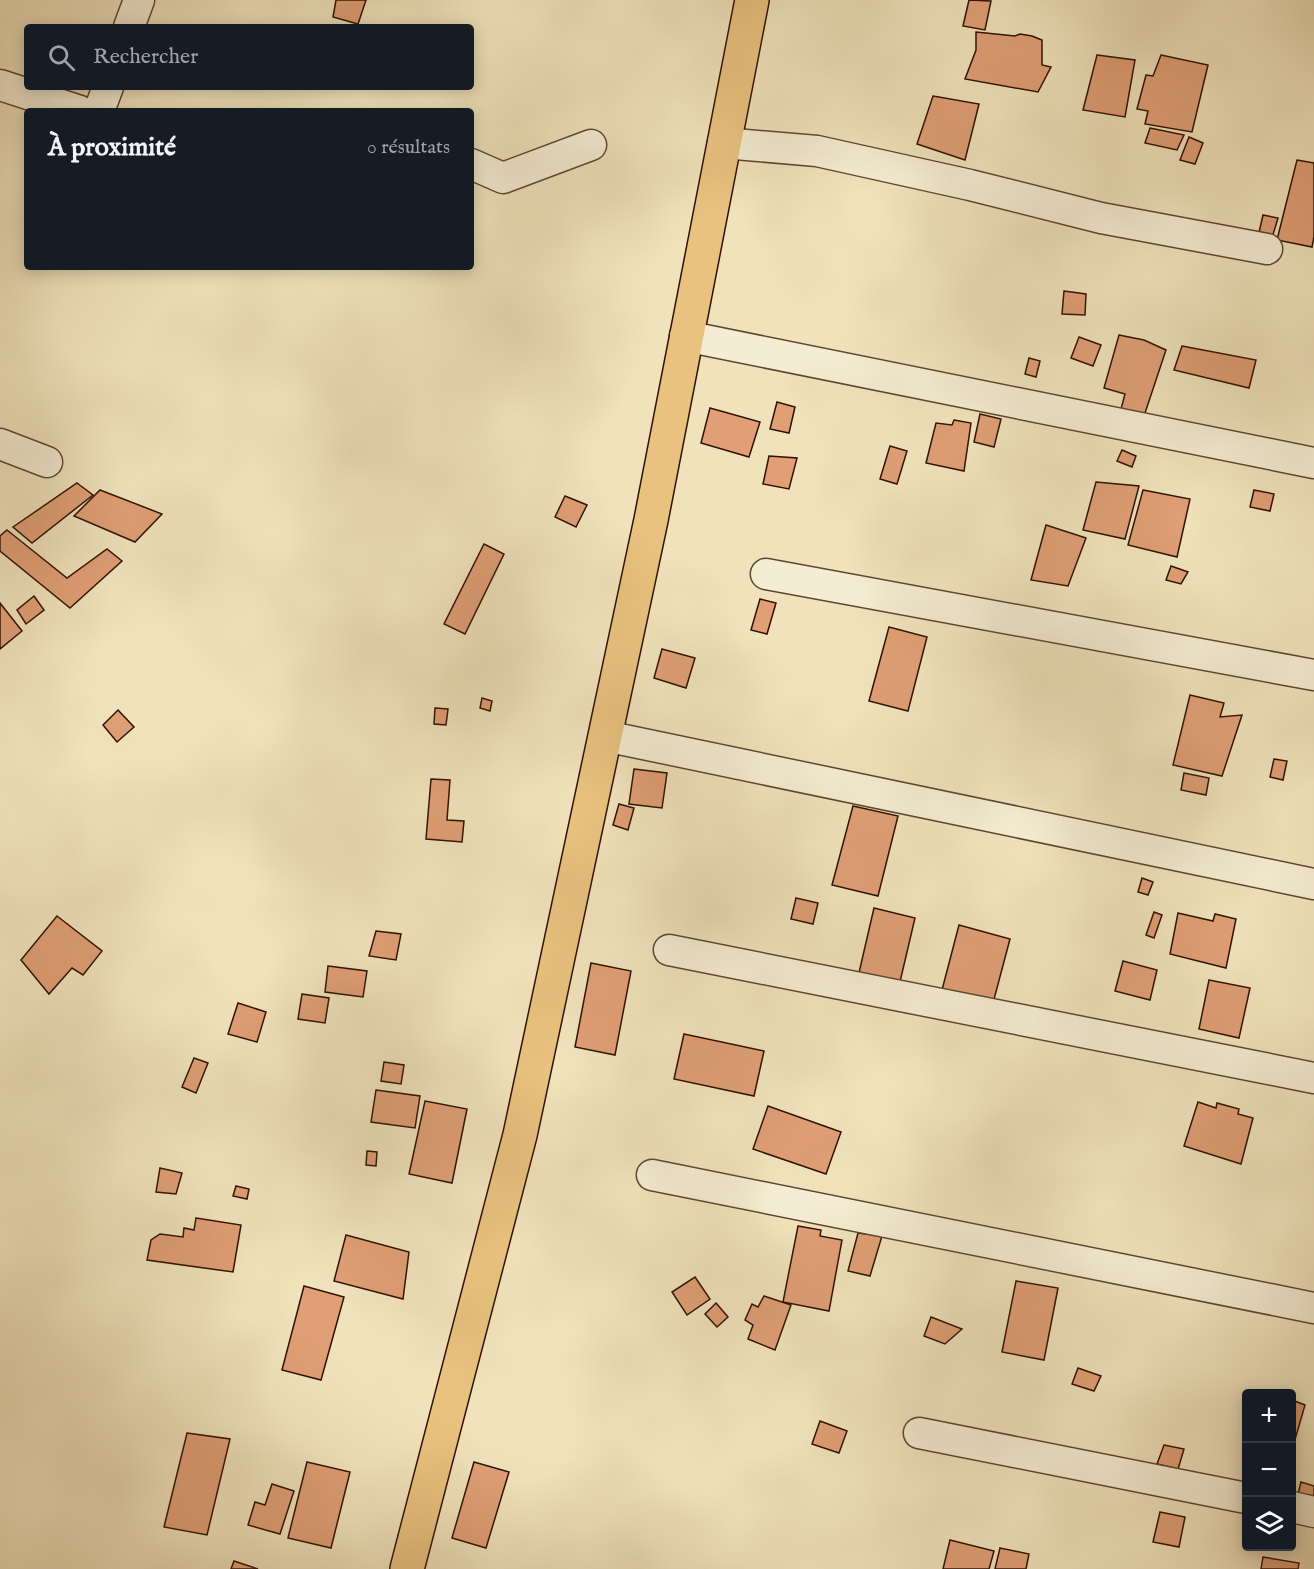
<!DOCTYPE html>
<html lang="fr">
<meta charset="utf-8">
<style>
body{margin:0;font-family:"IM FELL English",serif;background:#242831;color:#f1f3f6}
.controls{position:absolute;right:18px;bottom:18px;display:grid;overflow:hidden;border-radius:6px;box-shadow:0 3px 15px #0003}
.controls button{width:54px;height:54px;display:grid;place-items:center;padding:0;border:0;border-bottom:2px solid #363941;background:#171b24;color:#f1f3f6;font:30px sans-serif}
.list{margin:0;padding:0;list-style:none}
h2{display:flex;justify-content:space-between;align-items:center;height:78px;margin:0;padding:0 24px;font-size:26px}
h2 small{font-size:20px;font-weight:400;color:#9ea1a6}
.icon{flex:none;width:33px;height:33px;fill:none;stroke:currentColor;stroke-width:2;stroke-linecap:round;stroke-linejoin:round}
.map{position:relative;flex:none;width:1314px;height:1569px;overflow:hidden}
.search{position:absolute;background:#171b24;box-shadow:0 3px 15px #0003;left:24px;top:24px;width:450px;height:66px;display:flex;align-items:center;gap:15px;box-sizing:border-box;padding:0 21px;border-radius:6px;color:#9ea1a6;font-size:22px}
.panel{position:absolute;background:#171b24;box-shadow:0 3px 15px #0003;left:24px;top:108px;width:450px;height:162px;border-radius:6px}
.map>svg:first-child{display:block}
.building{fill:#e09f75;stroke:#301204;stroke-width:1.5}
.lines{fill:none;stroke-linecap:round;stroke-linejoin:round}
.street-casing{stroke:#604632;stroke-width:33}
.highway-casing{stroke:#301204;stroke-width:36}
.street{stroke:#f5edd3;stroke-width:30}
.highway{stroke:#e8c27e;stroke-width:33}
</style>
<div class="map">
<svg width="1314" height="1569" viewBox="0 0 1314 1569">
<rect width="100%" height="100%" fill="#f0e3bc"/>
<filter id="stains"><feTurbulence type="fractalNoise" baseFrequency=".00333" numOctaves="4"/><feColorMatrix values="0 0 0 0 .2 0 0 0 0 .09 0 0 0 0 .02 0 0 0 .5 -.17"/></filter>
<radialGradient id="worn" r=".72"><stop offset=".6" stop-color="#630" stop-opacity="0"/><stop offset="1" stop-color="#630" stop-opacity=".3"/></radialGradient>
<g class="building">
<polygon points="336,0 366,0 358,24 333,17"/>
<polygon points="969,0 991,1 985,30 963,26"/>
<polygon points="976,32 1015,36 1020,34 1032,36 1042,40 1042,65 1051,67 1038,92 965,79 976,50"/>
<polygon points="1097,55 1135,60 1125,117 1083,110"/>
<polygon points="1161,55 1208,65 1192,132 1145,124 1148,111 1137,109 1146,75 1153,76"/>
<polygon points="933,96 979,104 965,160 917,144"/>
<polygon points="1150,128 1184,135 1177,150 1145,143"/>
<polygon points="1189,137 1203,143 1195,164 1180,160"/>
<polygon points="1297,160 1314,163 1314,237 1312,247 1277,240"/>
<polygon points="1263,215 1278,218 1272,238 1258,237"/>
<polygon points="1064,291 1086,294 1085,315 1062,314"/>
<polygon points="1119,335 1144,340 1166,350 1144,416 1121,409 1125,394 1104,388"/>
<polygon points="1079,337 1101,345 1093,366 1071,358"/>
<polygon points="1182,346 1256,360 1249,388 1174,370"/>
<polygon points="1029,358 1040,361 1036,377 1025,374"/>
<polygon points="777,402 795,407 789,433 770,429"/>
<polygon points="710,408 760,422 749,457 701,443"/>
<polygon points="980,414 1001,419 994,447 974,442"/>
<polygon points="954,420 971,423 964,471 926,463 936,423 952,425"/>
<polygon points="890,446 907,451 897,484 880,479"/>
<polygon points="1122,450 1136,456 1132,467 1117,461"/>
<polygon points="769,456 797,458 789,489 763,484"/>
<polygon points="1096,482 1139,486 1125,539 1083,530"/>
<polygon points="77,483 93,495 32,543 13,527"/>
<polygon points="100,490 162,514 135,542 74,516"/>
<polygon points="1143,490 1190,499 1177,557 1128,545"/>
<polygon points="1254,490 1274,494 1270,511 1250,507"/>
<polygon points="565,496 587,505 576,527 555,517"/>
<polygon points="1046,525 1086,538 1068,586 1031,580"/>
<polygon points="7,530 67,578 107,549 122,561 70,608 0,551 0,536"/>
<polygon points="484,544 504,554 465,634 444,624"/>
<polygon points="1171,566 1188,572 1181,584 1166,580"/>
<polygon points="34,596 44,610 26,624 17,610"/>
<polygon points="760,599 776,603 767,634 751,630"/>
<polygon points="0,603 22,631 0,649"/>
<polygon points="889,627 927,637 908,711 869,701"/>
<polygon points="662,649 695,658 686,688 654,678"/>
<polygon points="1190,695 1224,703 1220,717 1242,715 1222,776 1173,765"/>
<polygon points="482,698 492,701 490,711 480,708"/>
<polygon points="435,708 448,709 446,725 434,724"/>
<polygon points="118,710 134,727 117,742 103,725"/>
<polygon points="1274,759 1287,761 1283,780 1270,777"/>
<polygon points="634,769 667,773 662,808 629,804"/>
<polygon points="1184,773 1209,778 1206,795 1181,790"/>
<polygon points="431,779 450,780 447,820 464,821 462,842 426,839"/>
<polygon points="619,804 634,808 628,830 613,825"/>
<polygon points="853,806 898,816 878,896 832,885"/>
<polygon points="1142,878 1153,882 1148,895 1138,892"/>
<polygon points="796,898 818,903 813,924 791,919"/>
<polygon points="874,908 915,918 899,986 858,977"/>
<polygon points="1154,912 1162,915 1154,938 1146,935"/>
<polygon points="1178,913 1213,921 1215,914 1236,919 1226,968 1170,954"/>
<polygon points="57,916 102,951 83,975 72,968 49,994 21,960"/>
<polygon points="959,925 1010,939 993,1003 942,990"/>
<polygon points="376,931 401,934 396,960 369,956"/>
<polygon points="1123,961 1157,970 1150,1000 1115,991"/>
<polygon points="591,963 631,971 615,1055 575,1047"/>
<polygon points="328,966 367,971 363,997 325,992"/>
<polygon points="1209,980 1250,988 1239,1038 1199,1029"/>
<polygon points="302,994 329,998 325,1023 298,1019"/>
<polygon points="238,1003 266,1012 257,1042 228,1034"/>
<polygon points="684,1034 764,1051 754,1096 674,1079"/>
<polygon points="194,1058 208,1063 196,1093 182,1087"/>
<polygon points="384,1062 404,1065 401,1084 381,1081"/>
<polygon points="376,1090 420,1096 415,1128 371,1122"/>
<polygon points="425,1101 467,1109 452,1183 409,1174"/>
<polygon points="1198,1102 1216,1108 1217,1103 1239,1109 1238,1114 1253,1118 1241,1164 1184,1146"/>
<polygon points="768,1106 841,1132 826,1174 753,1149"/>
<polygon points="367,1151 377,1152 376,1166 366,1165"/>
<polygon points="160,1168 182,1173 176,1194 156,1192"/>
<polygon points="236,1186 249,1189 247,1199 233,1196"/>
<polygon points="196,1218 241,1225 233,1272 147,1260 151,1240 160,1234 183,1237 184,1228 194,1230"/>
<polygon points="798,1226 821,1230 820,1236 842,1240 829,1311 783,1302"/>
<polygon points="858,1233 882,1236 870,1276 848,1271"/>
<polygon points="346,1235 409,1252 403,1299 334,1281"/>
<polygon points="695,1277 710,1299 687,1315 672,1292"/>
<polygon points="1016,1281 1058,1288 1044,1360 1002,1352"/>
<polygon points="304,1286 344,1297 321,1380 282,1370"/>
<polygon points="764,1296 791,1305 775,1350 748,1339 753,1325 745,1320 752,1304 758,1307"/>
<polygon points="716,1303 728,1317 717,1327 705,1314"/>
<polygon points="931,1317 962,1329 945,1344 924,1336"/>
<polygon points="1078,1368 1101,1376 1094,1391 1072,1384"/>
<polygon points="1292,1400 1305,1405 1292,1450"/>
<polygon points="820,1421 847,1431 839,1453 812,1444"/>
<polygon points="187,1433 230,1439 207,1535 164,1527"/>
<polygon points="1164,1445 1184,1449 1178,1469 1157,1464"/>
<polygon points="307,1462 350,1472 331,1548 288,1538"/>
<polygon points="474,1462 509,1472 486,1548 452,1538"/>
<polygon points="1301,1482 1314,1486 1314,1503 1297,1498"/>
<polygon points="272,1484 294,1491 280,1534 248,1525 255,1502 265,1505"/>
<polygon points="1160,1512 1185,1517 1179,1547 1153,1542"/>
<polygon points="950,1540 994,1551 989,1569 943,1569"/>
<polygon points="1000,1548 1029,1554 1026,1569 995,1569"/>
<polygon points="1263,1557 1299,1563 1298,1569 1261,1569"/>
<polygon points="234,1561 258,1569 231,1569"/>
</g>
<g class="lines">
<defs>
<g id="street">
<polyline points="129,27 139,0"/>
<polyline points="0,85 80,111"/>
<polyline points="99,111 108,87"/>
<polyline points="723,143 817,151 970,185 1101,218 1267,249"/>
<polyline points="471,164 503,178 591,145"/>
<polyline points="685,336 1314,463"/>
<polyline points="0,444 47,462"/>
<polyline points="766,574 1314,675"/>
<polyline points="605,736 1314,884"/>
<polyline points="669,950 1314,1078"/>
<polyline points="652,1175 1314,1308"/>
<polyline points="919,1433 1246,1498"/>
<polyline points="1292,1507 1314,1512"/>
</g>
<polyline id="highway" points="407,1569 520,1135 651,520 752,0"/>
</defs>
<use href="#street" class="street-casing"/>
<use href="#highway" class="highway-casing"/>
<use href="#street" class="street"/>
<use href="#highway" class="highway"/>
</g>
<rect width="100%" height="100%" filter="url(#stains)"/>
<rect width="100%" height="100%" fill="url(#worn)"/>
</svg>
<div class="controls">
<button>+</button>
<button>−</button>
<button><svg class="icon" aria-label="layers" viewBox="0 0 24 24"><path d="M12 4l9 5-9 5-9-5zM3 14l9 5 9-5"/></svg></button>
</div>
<div class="search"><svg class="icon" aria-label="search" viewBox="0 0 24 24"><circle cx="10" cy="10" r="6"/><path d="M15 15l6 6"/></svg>Rechercher</div>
<section class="panel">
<h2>À proximité<small>0 résultats</small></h2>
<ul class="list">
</ul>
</section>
</div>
